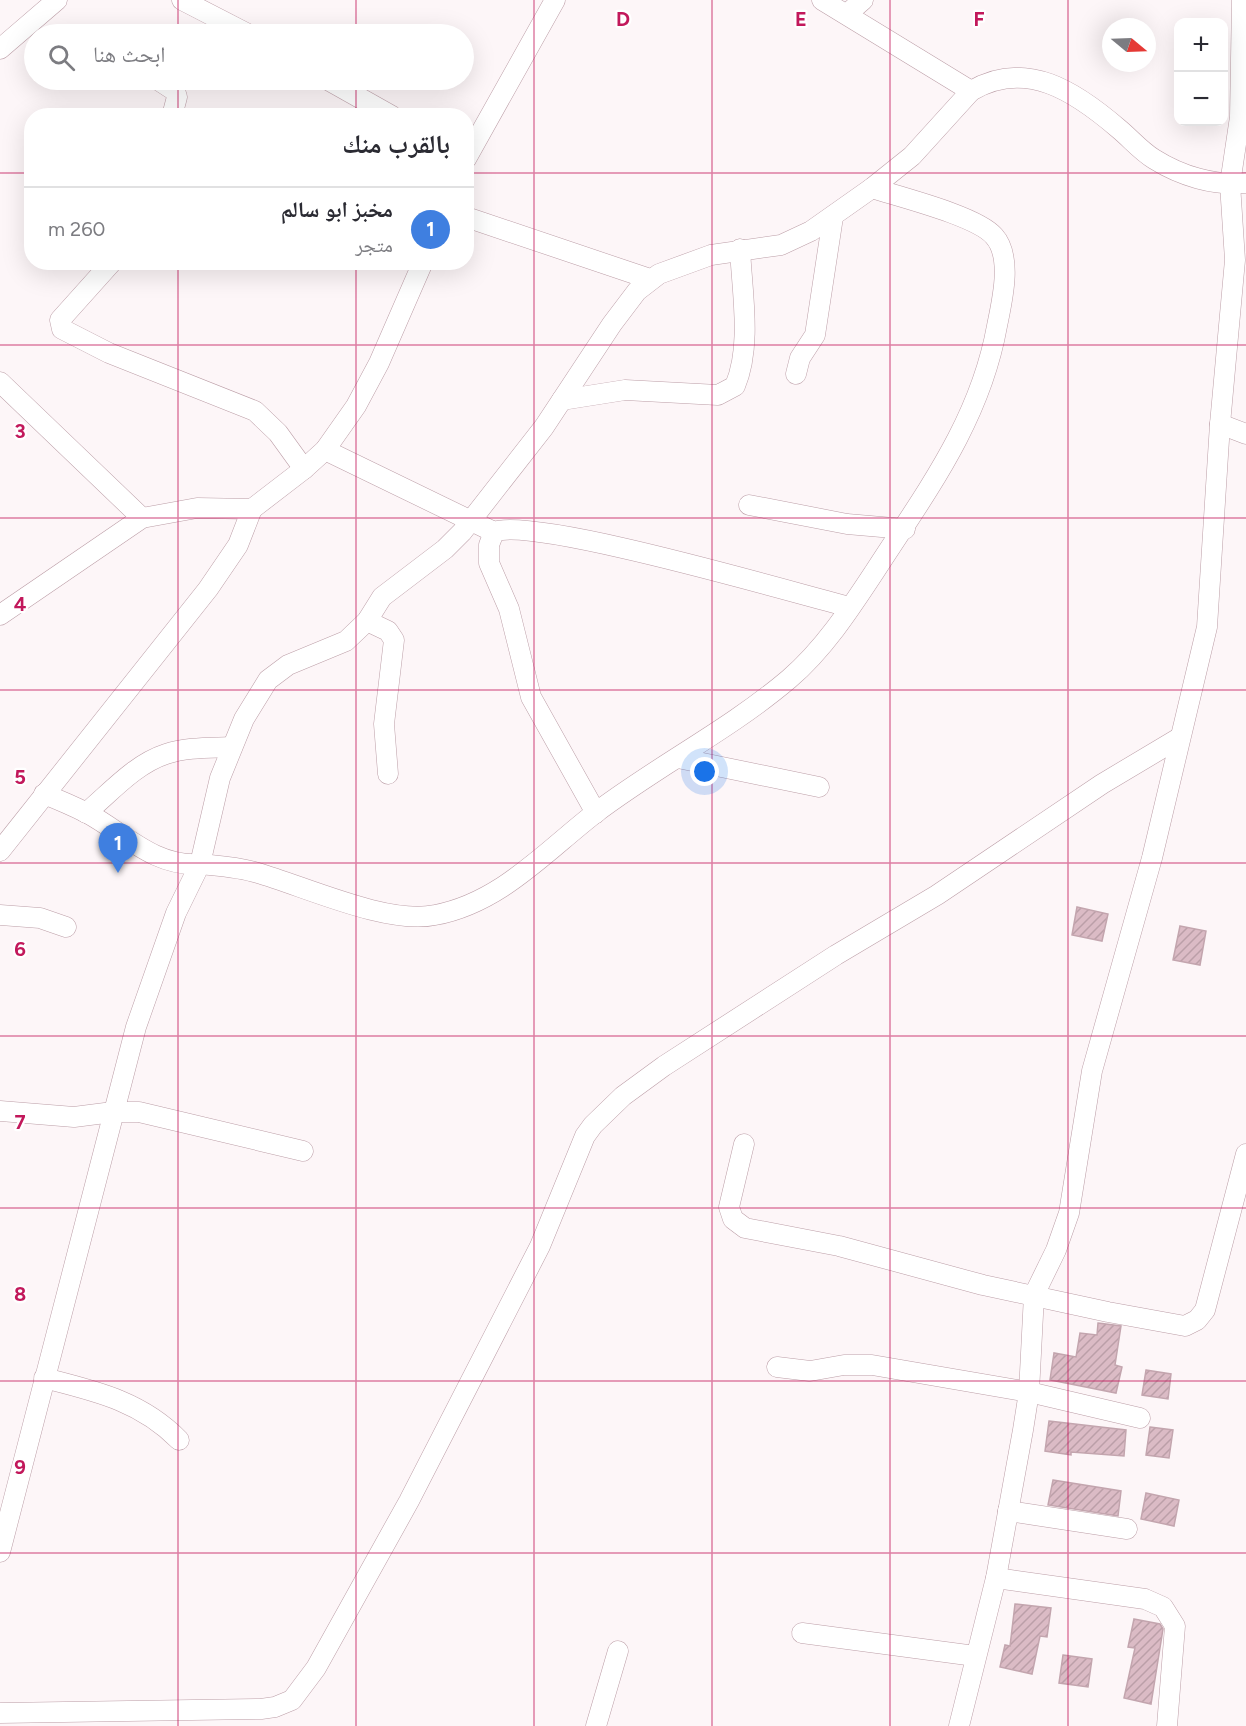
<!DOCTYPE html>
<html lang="ar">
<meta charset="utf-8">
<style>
body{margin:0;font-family:Figtree,"Noto Naskh Arabic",sans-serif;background:#f7f7f7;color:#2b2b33;direction:rtl}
.controls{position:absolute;right:18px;top:18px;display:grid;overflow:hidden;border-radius:12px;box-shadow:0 6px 24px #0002}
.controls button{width:54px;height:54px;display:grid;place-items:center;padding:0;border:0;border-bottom:2px solid #e1e1e2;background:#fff;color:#2b2b33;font:30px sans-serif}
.compass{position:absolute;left:1102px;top:18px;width:54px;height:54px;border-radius:50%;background:#fff;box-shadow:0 6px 24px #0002;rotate:109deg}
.you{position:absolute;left:705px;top:772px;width:21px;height:21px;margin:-15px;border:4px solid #fff;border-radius:50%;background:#1a73e8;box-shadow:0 0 0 9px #1a73e833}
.badge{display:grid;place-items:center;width:39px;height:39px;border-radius:50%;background:#2283ae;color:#fff;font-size:20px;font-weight:700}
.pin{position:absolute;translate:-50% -50px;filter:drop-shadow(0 2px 3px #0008)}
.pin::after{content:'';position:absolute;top:32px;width:21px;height:18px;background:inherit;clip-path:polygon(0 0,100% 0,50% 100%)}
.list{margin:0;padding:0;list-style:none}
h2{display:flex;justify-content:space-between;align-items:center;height:78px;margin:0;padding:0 24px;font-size:26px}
h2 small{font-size:20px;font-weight:400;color:#7c7c81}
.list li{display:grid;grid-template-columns:39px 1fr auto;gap:18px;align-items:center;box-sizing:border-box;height:84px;padding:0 24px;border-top:2px solid #e1e1e2}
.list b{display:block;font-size:22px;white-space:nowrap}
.list p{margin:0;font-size:20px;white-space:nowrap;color:#7c7c81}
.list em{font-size:20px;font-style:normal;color:#7c7c81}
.icon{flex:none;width:33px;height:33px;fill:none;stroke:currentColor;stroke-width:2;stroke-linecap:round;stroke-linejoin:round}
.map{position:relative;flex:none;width:1246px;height:1726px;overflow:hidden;direction:ltr}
.search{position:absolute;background:#fff;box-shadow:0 6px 24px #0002;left:24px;top:24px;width:450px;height:66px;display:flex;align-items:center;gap:15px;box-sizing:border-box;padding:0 21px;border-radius:33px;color:#7c7c81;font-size:22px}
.panel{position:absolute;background:#fff;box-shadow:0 6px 24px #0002;left:24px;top:108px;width:450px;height:162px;border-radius:24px;direction:rtl}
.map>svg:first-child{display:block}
.building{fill:url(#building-hatch);stroke:#c3a5ae;stroke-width:1.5}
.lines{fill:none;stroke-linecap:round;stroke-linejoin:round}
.minor-casing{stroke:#bc9ea7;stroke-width:21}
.minor{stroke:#fff;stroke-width:20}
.grid{fill:none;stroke:#c2185b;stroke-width:1.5;stroke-opacity:0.55}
.grid-label{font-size:20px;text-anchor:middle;font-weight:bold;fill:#c2185b;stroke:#fff;stroke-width:4.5;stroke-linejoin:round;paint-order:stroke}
</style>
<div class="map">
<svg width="1246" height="1726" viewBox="0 0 1246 1726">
<defs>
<pattern id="building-hatch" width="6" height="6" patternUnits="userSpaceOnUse" patternTransform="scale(1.5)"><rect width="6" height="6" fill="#dbbbc5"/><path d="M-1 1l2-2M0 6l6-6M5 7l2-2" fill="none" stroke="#bb9fa8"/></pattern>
</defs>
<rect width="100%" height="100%" fill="#fdf6f8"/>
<g class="building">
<polygon points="1077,907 1108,914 1102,941 1072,935"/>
<polygon points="1180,926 1206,931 1200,965 1173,960"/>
<polygon points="1098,1323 1121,1326 1115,1365 1122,1367 1116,1393 1050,1380 1054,1353 1076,1357 1080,1333 1097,1335"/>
<polygon points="1146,1370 1171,1374 1168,1399 1142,1395"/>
<polygon points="1049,1421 1126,1430 1124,1456 1071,1452 1071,1455 1045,1451"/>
<polygon points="1150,1427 1173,1430 1169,1458 1146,1455"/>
<polygon points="1053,1480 1121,1491 1118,1516 1048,1505"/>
<polygon points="1146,1493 1179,1500 1174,1526 1141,1519"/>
<polygon points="1015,1604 1051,1608 1047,1637 1040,1636 1032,1674 1000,1667 1005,1645 1010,1646"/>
<polygon points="1134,1619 1160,1624 1163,1629 1151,1704 1124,1698 1135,1648 1128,1647"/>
<polygon points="1063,1655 1092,1659 1088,1687 1059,1683"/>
</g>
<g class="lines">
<defs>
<g id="minor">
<polyline points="182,0 248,34"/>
<polyline points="822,0 971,91"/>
<polyline points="847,14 863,0"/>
<polyline points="0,49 57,0"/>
<polyline points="158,80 175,91 177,97 172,116"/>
<polyline points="328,80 392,116"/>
<polyline points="466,159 555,0"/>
<polyline points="466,217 650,279"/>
<polyline points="112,262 60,320 62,329 109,353 255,411 278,433 304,469"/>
<polyline points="796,374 800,358 815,335 833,217"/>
<polyline points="0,382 142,518"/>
<path d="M562 400 625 390 718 395 735 386C752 346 742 292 740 249"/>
<polyline points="1220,424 1246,434"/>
<path d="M325 450 494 532C533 516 794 593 850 607"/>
<polyline points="749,505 847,524 905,529"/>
<polyline points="494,532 489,545 489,563 509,609 531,697 596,813"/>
<polyline points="0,615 142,518 197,508 252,509 304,469 325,450 356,406 379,363 423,262"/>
<polyline points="367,621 388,631 394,640 384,724 388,774"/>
<polyline points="678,758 819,787"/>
<path d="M44 794C59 800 73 806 87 813 124 833 154 867 200 864L220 778 244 719 268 680 288 665 346 641 367 621 382 597 445 549 462 532 544 427 612 324 637 291 659 274 711 255 781 245 811 231 872 188 912 156 971 91C1026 58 1076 92 1119 129 1131 139 1141 151 1154 159 1181 176 1214 186 1246 183"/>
<path d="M86 813C111 792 135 764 166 754 187 747 210 748 232 747"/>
<polyline points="0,851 208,589 238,545 252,509"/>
<polyline points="0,915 40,918 66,927"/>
<polyline points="0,1111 74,1117 113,1112 139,1112 303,1151"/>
<polyline points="744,1144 729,1207 733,1219 745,1228 839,1246 983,1285 1108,1312 1185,1326 1197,1320 1205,1310 1246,1154"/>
<polyline points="777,1367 810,1371 844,1365 872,1365 1029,1392 1140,1418"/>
<path d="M44 1378C95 1391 141 1401 179 1440"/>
<polyline points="1008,1511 1127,1529"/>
<path d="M0 1552 136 1027 176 913 200 864C219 866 239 867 258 873 306 887 388 925 435 915 500 903 545 852 594 814 657 766 729 730 789 679 824 649 850 609 875 571 926 492 980 421 997 326 1002 301 1013 257 994 236 977 216 900 197 872 188"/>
<polyline points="996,1578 1145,1599 1163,1607 1175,1626 1167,1726"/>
<polyline points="802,1633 975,1656"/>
<polyline points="0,1713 261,1709 275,1707 292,1700 316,1668 409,1501 540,1246 585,1136 593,1125 623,1096 664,1066 836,955 937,895 1102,784 1179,738"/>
<polyline points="596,1726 618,1651"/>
<polyline points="959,1726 996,1578 1023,1430 1029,1392 1034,1295 1056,1250 1069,1213 1092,1071 1152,858 1207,627 1220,424 1235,260 1230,184 1240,117 1242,0"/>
</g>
</defs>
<use href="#minor" class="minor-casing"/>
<use href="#minor" class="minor"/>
</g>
<path class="grid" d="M178 0V34M356 0V34M534 0V1726M712 0V1726M890 0V1726M1068 0V1726M178 80V116M356 80V116M0 173H32M466 173H1246M178 262V1726M356 262V1726M0 345H1246M0 518H1246M0 690H1246M0 863H1246M0 1036H1246M0 1208H1246M0 1381H1246M0 1553H1246"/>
<g class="grid-label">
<text x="623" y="26">D</text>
<text x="801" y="26">E</text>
<text x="979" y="26">F</text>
<text x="20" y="438">3</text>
<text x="20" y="611">4</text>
<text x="20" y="784">5</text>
<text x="20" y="956">6</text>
<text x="20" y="1129">7</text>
<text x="20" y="1301">8</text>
<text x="20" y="1474">9</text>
</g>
</svg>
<div class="controls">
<button>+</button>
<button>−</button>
</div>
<svg class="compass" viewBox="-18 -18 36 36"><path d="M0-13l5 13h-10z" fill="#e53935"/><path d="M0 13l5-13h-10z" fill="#7c7c81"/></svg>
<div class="you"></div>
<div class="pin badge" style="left:118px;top:873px;background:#3f7fe0">1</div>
<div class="search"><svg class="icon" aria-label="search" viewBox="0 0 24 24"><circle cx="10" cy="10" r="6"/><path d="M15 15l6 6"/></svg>ابحث هنا</div>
<section class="panel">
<h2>بالقرب منك<small></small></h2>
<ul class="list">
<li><span class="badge" style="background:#3f7fe0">1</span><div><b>مخبز ابو سالم</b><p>متجر</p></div><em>260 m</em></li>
</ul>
</section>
</div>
